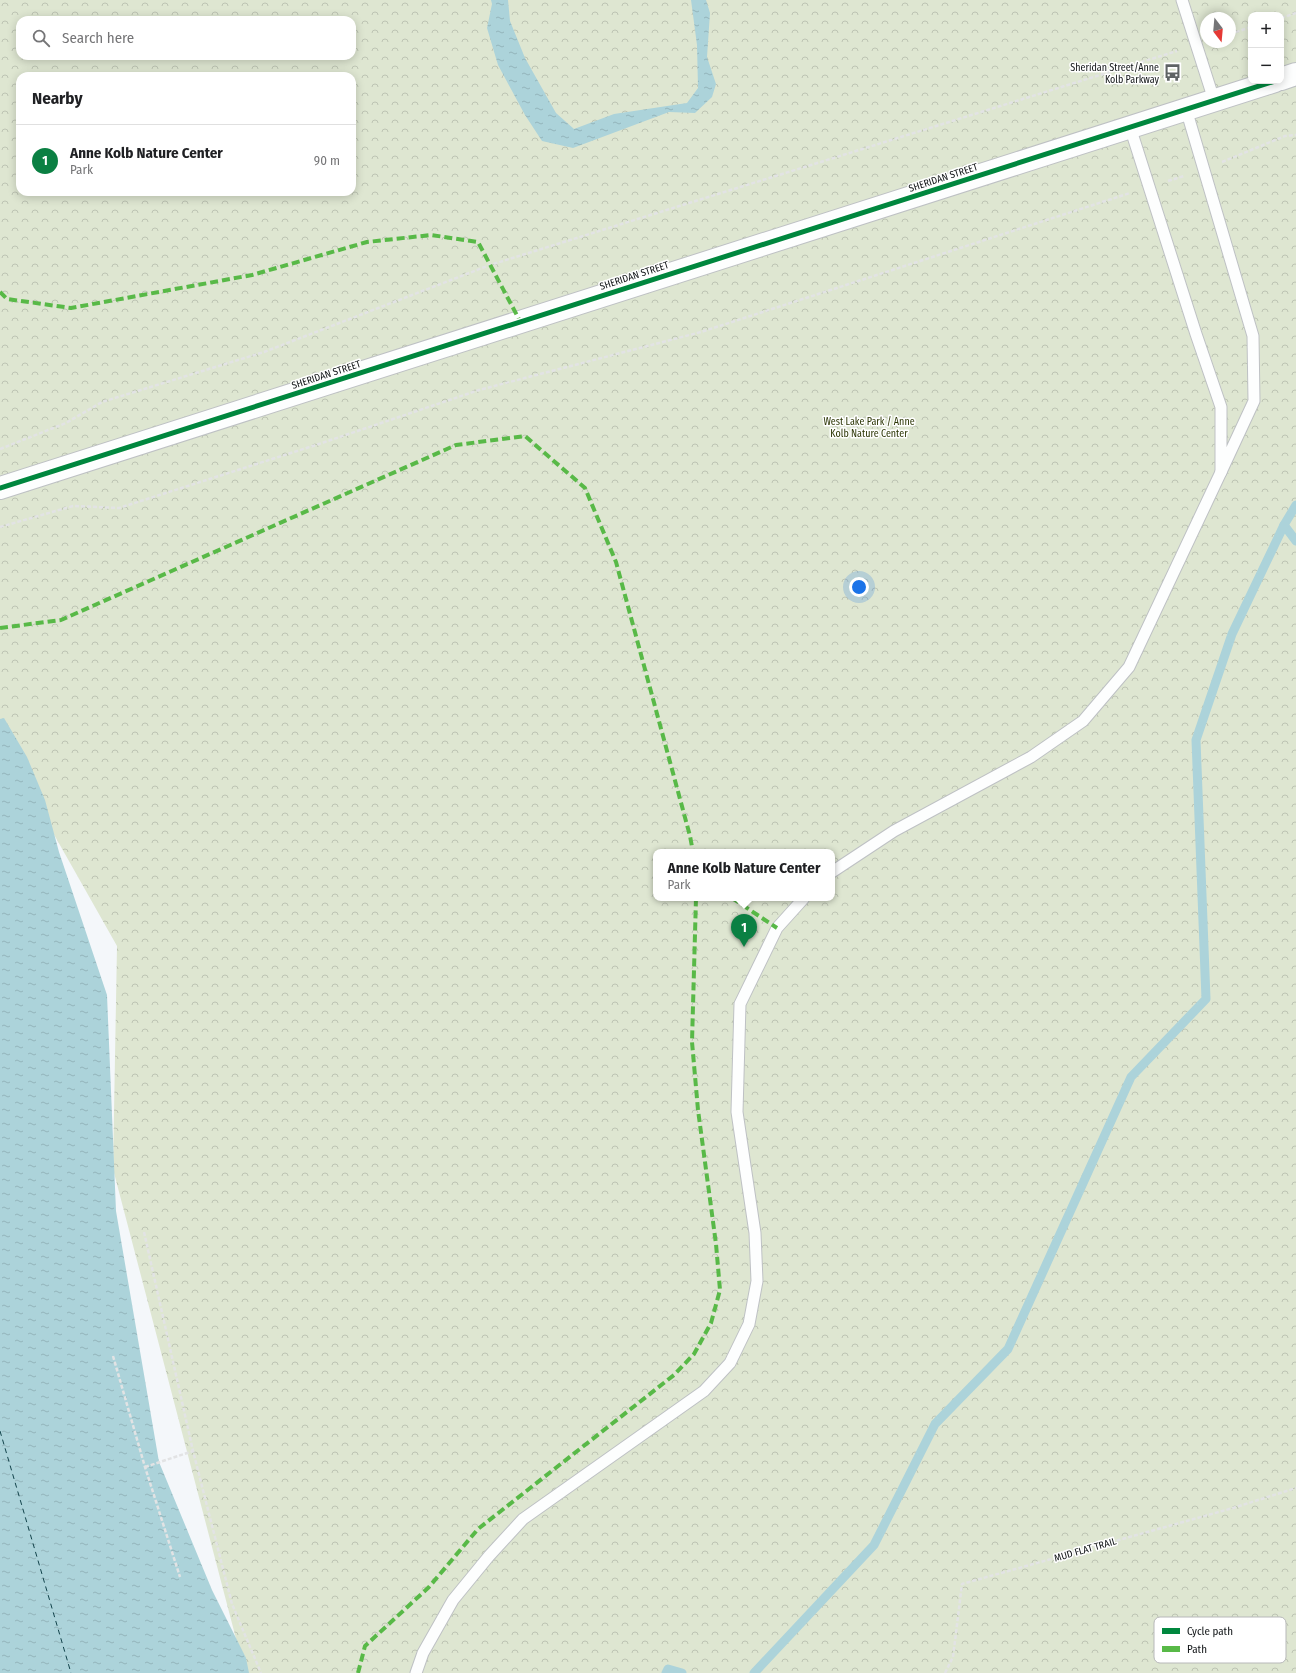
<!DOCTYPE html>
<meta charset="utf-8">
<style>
body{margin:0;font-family:"Fira Sans Condensed",sans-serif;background:#f6f6f6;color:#202124}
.controls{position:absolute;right:12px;top:12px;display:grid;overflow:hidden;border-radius:8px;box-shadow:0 2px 10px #0003}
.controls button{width:36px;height:36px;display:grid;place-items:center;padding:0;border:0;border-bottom:1px solid #e0e0e0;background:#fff;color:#202124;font:20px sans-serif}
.compass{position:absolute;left:1200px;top:12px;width:36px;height:36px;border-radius:50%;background:#fff;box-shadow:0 2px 10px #0003;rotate:164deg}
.you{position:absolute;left:859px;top:587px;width:14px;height:14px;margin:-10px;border:3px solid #fff;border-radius:50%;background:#1a73e8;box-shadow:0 0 0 6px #1a73e833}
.badge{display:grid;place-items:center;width:26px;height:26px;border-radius:50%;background:#0b8043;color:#fff;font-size:13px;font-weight:700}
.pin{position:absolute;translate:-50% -33px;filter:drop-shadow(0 1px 2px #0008)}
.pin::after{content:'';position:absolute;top:21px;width:14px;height:12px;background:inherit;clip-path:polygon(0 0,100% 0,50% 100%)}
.popup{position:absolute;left:653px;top:849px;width:182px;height:52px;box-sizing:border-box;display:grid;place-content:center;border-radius:8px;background:#fff;filter:drop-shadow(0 1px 3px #0005);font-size:13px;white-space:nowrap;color:#757577}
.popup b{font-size:15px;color:#202124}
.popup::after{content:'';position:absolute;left:50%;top:100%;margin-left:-8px;border:8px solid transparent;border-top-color:#fff}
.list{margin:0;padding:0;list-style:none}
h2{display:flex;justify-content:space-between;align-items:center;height:52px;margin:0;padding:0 16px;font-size:17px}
h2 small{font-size:13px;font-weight:400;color:#757577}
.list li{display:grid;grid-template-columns:26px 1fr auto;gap:12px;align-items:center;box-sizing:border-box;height:72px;padding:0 16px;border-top:1px solid #e0e0e0}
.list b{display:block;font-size:15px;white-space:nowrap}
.list p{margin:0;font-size:13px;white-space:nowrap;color:#757577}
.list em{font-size:13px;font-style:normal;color:#757577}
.icon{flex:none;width:22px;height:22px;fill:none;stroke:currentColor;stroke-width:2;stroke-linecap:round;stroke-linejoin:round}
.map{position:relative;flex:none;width:1296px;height:1673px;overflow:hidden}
.search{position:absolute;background:#fff;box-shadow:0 2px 10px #0003;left:16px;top:16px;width:340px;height:44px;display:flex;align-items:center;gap:10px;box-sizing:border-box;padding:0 14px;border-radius:12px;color:#757577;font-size:15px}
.panel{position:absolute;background:#fff;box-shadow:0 2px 10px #0003;left:16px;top:72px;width:340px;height:124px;border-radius:12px}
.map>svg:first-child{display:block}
.park{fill:url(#park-crowns);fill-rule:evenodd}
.water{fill:url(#water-ripples)}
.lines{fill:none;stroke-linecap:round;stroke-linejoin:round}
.stream{stroke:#acd3da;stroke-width:9}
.ferry{stroke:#12434b;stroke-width:1;stroke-dasharray:5 4;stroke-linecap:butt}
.service-casing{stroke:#bec1c4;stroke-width:13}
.primary-casing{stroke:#bec1c4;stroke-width:24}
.path{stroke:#e2e3e4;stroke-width:2.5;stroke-dasharray:4 2;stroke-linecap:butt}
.service{stroke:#fdfefe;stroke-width:11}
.primary{stroke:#fdfefe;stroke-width:22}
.quiet{stroke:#58b947;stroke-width:4;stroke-dasharray:8 4;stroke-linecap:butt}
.cycleway-casing{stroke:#fff;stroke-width:8}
.cycleway{stroke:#00873e;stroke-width:5}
.labels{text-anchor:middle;stroke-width:3;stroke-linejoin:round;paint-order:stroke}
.poi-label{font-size:10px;fill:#0f1315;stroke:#fff;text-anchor:end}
.street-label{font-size:10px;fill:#0f1315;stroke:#fff}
.park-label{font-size:10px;fill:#2c3605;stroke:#fff}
.key{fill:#fff;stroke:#b7b8b9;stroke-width:1}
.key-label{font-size:11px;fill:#0f1315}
</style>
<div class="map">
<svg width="1296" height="1673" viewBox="0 0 1296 1673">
<defs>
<pattern id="park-crowns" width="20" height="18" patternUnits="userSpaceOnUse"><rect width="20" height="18" fill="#dee6d1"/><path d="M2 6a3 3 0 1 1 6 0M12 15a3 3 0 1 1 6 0" fill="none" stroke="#bdc4b3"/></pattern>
<pattern id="water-ripples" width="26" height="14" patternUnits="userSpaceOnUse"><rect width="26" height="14" fill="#acd3da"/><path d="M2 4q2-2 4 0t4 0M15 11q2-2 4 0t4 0" fill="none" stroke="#93b4ba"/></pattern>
</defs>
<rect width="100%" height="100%" fill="#f4f7fa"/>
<path class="park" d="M0 0H1296V1673H245L113 1169 117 946 0 739ZM1251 15H1281V81H1251ZM1206 18H1230V42H1206ZM20 20H352V56H20ZM20 76H352V192H20ZM656 852H832V898H656Z"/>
<g class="water">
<polygon points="491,0 508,0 510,21 525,58 556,113 574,129 614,114 687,103 698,88 697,45 691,0 706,0 710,13 707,57 716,84 712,97 695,113 669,112 573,148 542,141 525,115 498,65 487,28 492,4"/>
<polygon points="4,718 27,757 45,800 59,852 107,995 116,1211 159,1462 212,1590 246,1658 249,1673 0,1673 0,719"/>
</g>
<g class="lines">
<g class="stream">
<polyline points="1284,525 1296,541"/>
<polyline points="666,1673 668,1669 682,1673"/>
<polyline points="754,1673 874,1545 935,1424 1008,1349 1131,1077 1206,999 1196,740 1232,634 1284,525 1296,505"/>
</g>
<polyline class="ferry" points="0,1431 71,1673"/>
<defs>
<g id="service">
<polyline points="1182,0 1214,100"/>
<polyline points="1130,127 1196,334 1221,407 1221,472 1254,401 1253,336 1186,109"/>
<polyline points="832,872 894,831 1031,757 1083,721 1129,667 1221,472"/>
<polyline points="416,1673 423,1653 453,1600 489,1556 523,1519 704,1391 730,1363 749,1324 757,1281 755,1233 737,1112 740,1004 777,928 804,898"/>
</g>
<g id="primary">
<polyline points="1281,79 1296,74"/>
<polyline points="0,488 1275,81"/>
</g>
</defs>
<use href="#service" class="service-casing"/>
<use href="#primary" class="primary-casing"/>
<g class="path">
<polyline points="1281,18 1296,13"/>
<polyline points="1230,34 1251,27"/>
<polyline points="1222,162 1285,136 1296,135"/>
<polyline points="1168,181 1184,176"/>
<polyline points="0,449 66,423 102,402 264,352 490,265 1177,51"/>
<polyline points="0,527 73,506 119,508 319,444 479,390 701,332 1130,193"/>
<polyline points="144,1232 193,1451 232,1604 261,1673"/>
<polyline points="113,1356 145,1467 180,1577"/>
<polyline points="145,1467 193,1451"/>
<polyline points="945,1673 953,1657 962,1584 1233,1508 1296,1488"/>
</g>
<use href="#service" class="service"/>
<use href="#primary" class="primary"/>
<g class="quiet">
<polyline points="0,292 7,299 71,308 252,275 367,242 431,235 478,242 520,321"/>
<polyline points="0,628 61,620 456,445 525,436 585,488 616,562 690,836 693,852"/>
<polyline points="732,898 777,928"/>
<polyline points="358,1673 365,1646 429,1587 478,1529 674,1375 694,1354 711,1323 720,1290 716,1244 698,1110 692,1042 696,898"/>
</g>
<defs>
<polyline id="cycleway" points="0,488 1275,81"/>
</defs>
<use href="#cycleway" class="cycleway-casing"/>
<use href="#cycleway" class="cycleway"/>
</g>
<defs>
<symbol id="bus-bare" viewBox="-9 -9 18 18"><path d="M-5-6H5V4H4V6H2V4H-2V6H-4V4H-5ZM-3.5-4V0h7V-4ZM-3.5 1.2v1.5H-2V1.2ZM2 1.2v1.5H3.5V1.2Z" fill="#5f6365" stroke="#fff" stroke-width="2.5" paint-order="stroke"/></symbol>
</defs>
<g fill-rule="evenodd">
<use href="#bus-bare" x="1160" y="60" width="25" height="25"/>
</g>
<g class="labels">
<g class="poi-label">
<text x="1159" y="71">Sheridan Street/Anne<tspan x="1159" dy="12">Kolb Parkway</tspan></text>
</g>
<g class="street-label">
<text transform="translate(943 177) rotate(-18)" y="4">SHERIDAN STREET</text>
<text transform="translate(634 275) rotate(-18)" y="4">SHERIDAN STREET</text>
<text transform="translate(326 374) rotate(-18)" y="4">SHERIDAN STREET</text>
<text transform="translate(1085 1549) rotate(-16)" y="4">MUD FLAT TRAIL</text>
</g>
<g class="park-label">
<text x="869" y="425">West Lake Park / Anne<tspan x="869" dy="12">Kolb Nature Center</tspan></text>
</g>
</g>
<rect x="1154" y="1617" width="132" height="46" rx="6" class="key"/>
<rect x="1162" y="1628" width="18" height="6" fill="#00873e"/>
<rect x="1162" y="1646" width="18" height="6" fill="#58b947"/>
<g class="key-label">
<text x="1187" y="1635">Cycle path</text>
<text x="1187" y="1653">Path</text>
</g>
</svg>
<div class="controls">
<button>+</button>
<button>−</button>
</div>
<svg class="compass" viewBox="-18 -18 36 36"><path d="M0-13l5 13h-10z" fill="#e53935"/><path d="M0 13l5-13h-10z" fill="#757577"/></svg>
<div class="you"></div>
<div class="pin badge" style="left:744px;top:947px">1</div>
<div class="popup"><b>Anne Kolb Nature Center</b>Park</div>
<div class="search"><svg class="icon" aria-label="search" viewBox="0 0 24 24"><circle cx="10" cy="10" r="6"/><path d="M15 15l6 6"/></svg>Search here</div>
<section class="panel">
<h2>Nearby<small></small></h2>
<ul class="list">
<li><span class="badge">1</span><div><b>Anne Kolb Nature Center</b><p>Park</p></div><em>90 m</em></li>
</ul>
</section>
</div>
